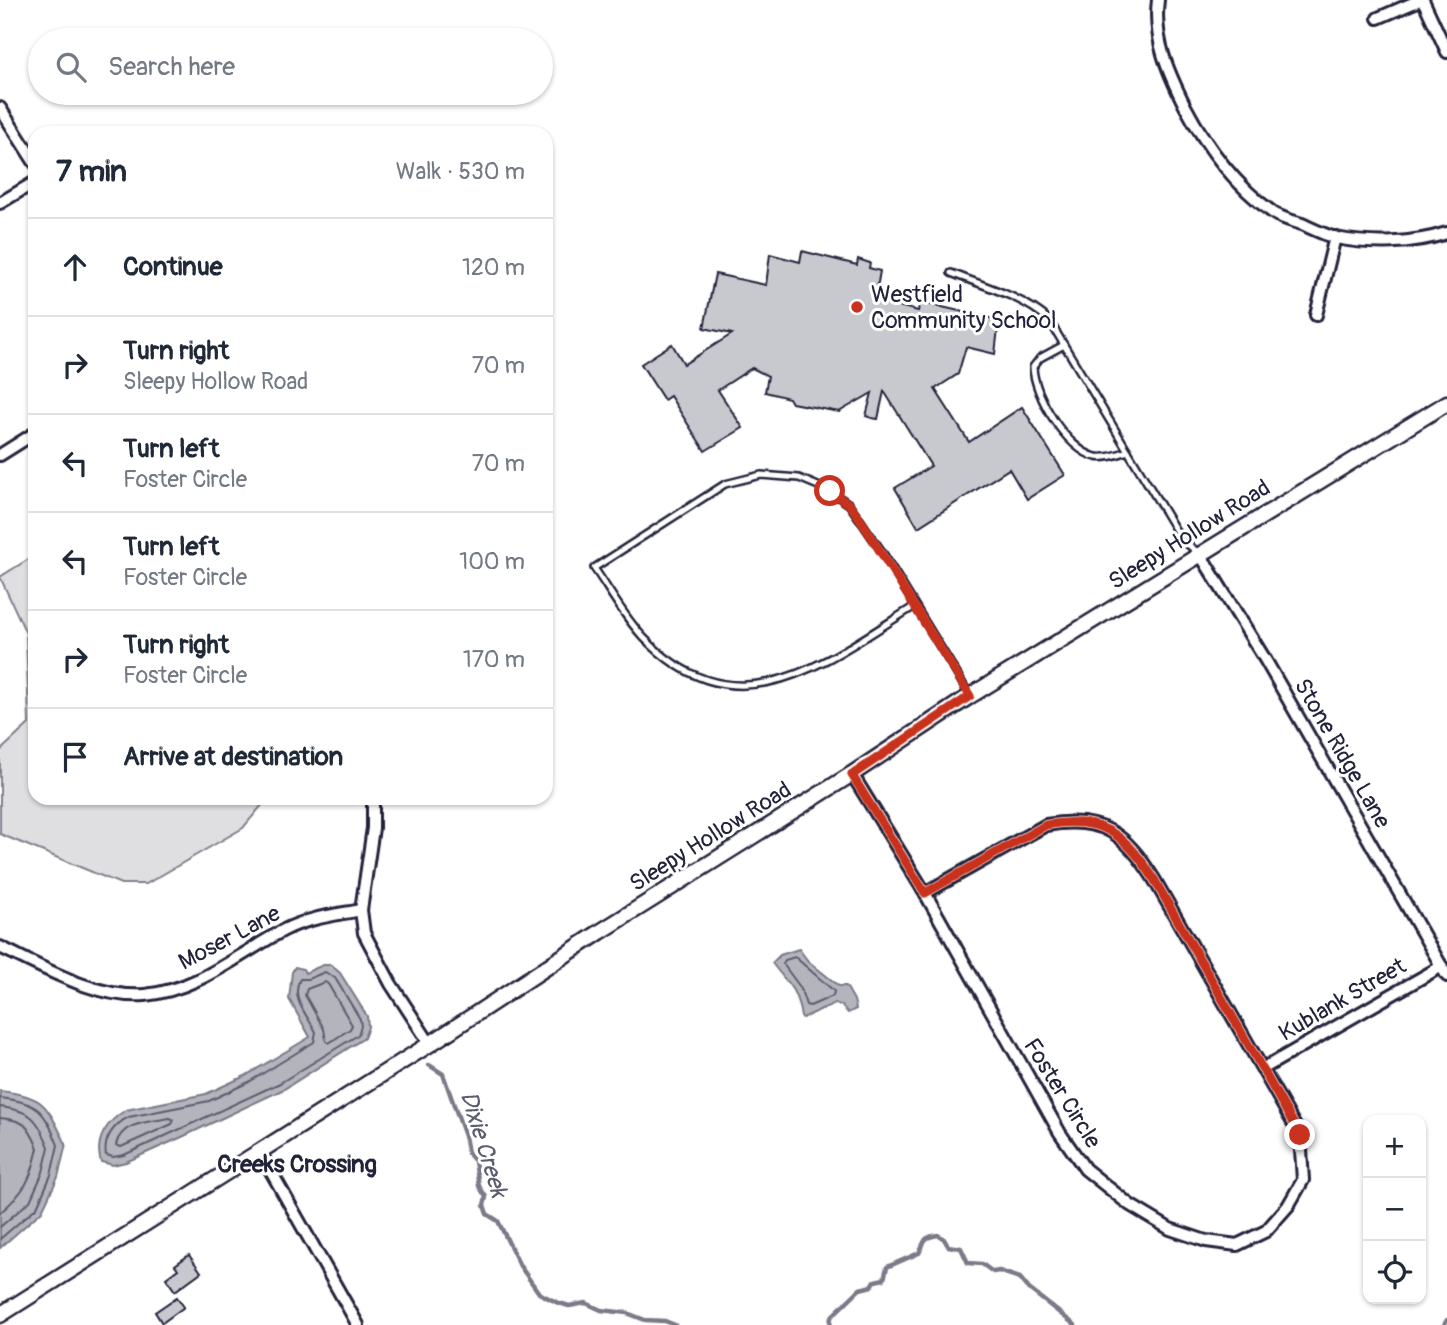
<!DOCTYPE html>
<meta charset="utf-8">
<style>
body{margin:0;font-family:Pangolin,sans-serif;background:#f6f6f7;color:#1f2937}
.controls{position:absolute;right:21px;bottom:21px;display:grid;overflow:hidden;border-radius:14px;box-shadow:0 2px 5px #0004}
.controls button{width:63px;height:63px;display:grid;place-items:center;padding:0;border:0;border-bottom:2px solid #e0e1e3;background:#fff;color:#1f2937;font:35px sans-serif}
.stop{position:absolute;width:21px;height:21px;margin:-16px;border:5px solid #c8321e;border-radius:50%;background:#fff}
.stop.end{background:#c8321e;border-color:#fff;box-shadow:0 2px 7px #0008}
.list{margin:0;padding:0;list-style:none}
h2{display:flex;justify-content:space-between;align-items:center;height:91px;margin:0;padding:0 28px;font-size:30px}
h2 small{font-size:23px;font-weight:400;color:#747a83}
.list li{display:grid;grid-template-columns:46px 1fr auto;gap:21px;align-items:center;box-sizing:border-box;height:98px;padding:0 28px;border-top:2px solid #e0e1e3}
.list b{display:block;font-size:26px;white-space:nowrap}
.list p{margin:0;font-size:23px;white-space:nowrap;color:#747a83}
.list em{font-size:23px;font-style:normal;color:#747a83}
.icon{flex:none;width:38px;height:38px;fill:none;stroke:currentColor;stroke-width:2;stroke-linecap:round;stroke-linejoin:round}
.map{position:relative;flex:none;width:1447px;height:1325px;overflow:hidden}
.search{position:absolute;background:#fff;box-shadow:0 2px 5px #0004;left:28px;top:28px;width:525px;height:77px;display:flex;align-items:center;gap:18px;box-sizing:border-box;padding:0 24px;border-radius:38px;color:#747a83;font-size:26px}
.panel{position:absolute;background:#fff;box-shadow:0 2px 5px #0004;left:28px;top:126px;width:525px;height:679px;border-radius:21px}
.map>svg:first-child{display:block}
.green{fill:#dfdfe2;stroke:#80808e;stroke-width:2}
.water{fill:#b4b4bc;stroke:#7a7a88;stroke-width:2}
.lines{fill:none;stroke-linecap:round;stroke-linejoin:round}
.shore{stroke:#5c5c6f;stroke-width:2}
.stream{stroke:#7a7a88;stroke-width:4.5}
.building{fill:#c8c8cf;stroke:#22223b;stroke-width:2}
.service-casing{stroke:#22223b;stroke-width:10}
.minor-casing{stroke:#22223b;stroke-width:16}
.tertiary-casing{stroke:#22223b;stroke-width:19}
.service{stroke:#fff;stroke-width:5}
.minor{stroke:#fff;stroke-width:10}
.tertiary{stroke:#fff;stroke-width:14}
.route{stroke:#c8321e;stroke-width:9}
.poi-dot{fill:#c8321e;stroke:#fff;stroke-width:2.5}
.labels{text-anchor:middle;stroke-width:6;stroke-linejoin:round;paint-order:stroke}
.poi-label{font-size:23px;fill:#22223b;stroke:#fff;text-anchor:start}
.street-label{font-size:23px;fill:#22223b;stroke:#fff}
.water-label{font-size:24px;font-style:italic;fill:#5c5c6f;stroke:#fff}
.neighbourhood-label{font-size:24px;font-weight:bold;fill:#22223b;stroke:#fff}
</style>
<div class="map">
<svg width="1447" height="1325" viewBox="0 0 1447 1325">
<rect width="100%" height="100%" fill="#fff"/>
<filter id="ink" filterUnits="userSpaceOnUse"><feTurbulence type="fractalNoise" baseFrequency=".0143" numOctaves="2"/><feDisplacementMap in="SourceGraphic" scale="14" xChannelSelector="R" yChannelSelector="G"/><feConvolveMatrix kernelMatrix="1 2 1 2 8 2 1 2 1" color-interpolation-filters="sRGB"/></filter>
<g filter="url(#ink)">
<polygon class="green" points="35,555 35,798 263,798 263,804 243,828 146,884 121,884 0,834 0,751 29,724 26,633 0,577"/>
<g class="water">
<path d="M799 949 808 961 839 986H846L854 1000 856 1009 848 1013 842 1006 835 1003 803 1018 801 1017C796 986 788 985 772 963L780 955Z"/>
<path d="M323 965H331L340 973 367 1016 368 1027 364 1038 284 1089 182 1137 126 1162 113 1165 101 1162C94 1140 107 1121 126 1110L206 1094 245 1076 310 1037 289 999 292 972 295 967 303 969 305 973Z"/>
<path d="M0 1091C46 1096 46 1105 66 1144L58 1177 42 1211 0 1248Z"/>
</g>
<g class="lines">
<g class="shore">
<polygon points="795,957 834,991 833,996 810,1006 806,1005 800,987 783,964 785,960"/>
<path d="M325 972 335 978 360 1019 361 1026 358 1035 280 1083 124 1155 113 1157 106 1155C103 1139 114 1124 129 1117L209 1101 249 1082 314 1042 316 1032C307 1015 290 998 300 979H308Z"/>
<polygon points="325,982 328,984 352,1025 350,1029 329,1043 326,1041 324,1029 305,995 307,989"/>
<path d="M0 1098C39 1103 44 1110 58 1145L51 1175 37 1207 0 1239"/>
<path d="M0 1107C31 1111 37 1117 49 1147L43 1172 30 1201 0 1227"/>
<path d="M0 1118C25 1120 28 1125 38 1148 31 1180 25 1191 0 1213"/>
<path d="M170 1118 174 1120 172 1124 121 1147 116 1145C121 1122 149 1122 170 1118Z"/>
</g>
<g class="stream">
<polyline points="429,1065 443,1074 465,1136 468,1153 475,1161 479,1186 486,1197 484,1205 487,1214 498,1221 520,1266 539,1293 556,1302 569,1306 586,1303 601,1310 627,1313 645,1320 665,1321 675,1325"/>
<path d="M830 1325 831 1317 860 1289 872 1286 875 1281 884 1279 887 1267 919 1253C926 1241 921 1238 938 1235L944 1239 948 1246 961 1248 968 1263 982 1264 993 1272 999 1271 1020 1278 1029 1289 1075 1325"/>
<polyline points="1444,1325 1447,1320"/>
</g>
</g>
<g class="building">
<polygon points="802,251 857,265 858,259 870,263 869,268 880,271 875,300 918,311 920,302 999,320 995,354 966,347 958,374 935,389 969,442 1022,407 1065,475 1027,499 1009,469 918,527 895,488 931,466 884,391 878,419 872,418 866,416 872,393 839,412 792,403 789,398 765,392 768,376 752,368 718,390 743,428 705,451 670,396 664,400 641,364 672,344 684,364 732,334 704,328 715,274 766,285 770,254 800,262"/>
<polygon points="189,1255 201,1272 175,1291 166,1278 178,1269 175,1265"/>
<polygon points="177,1297 184,1307 162,1323 155,1312"/>
</g>
<g class="lines">
<defs>
<g id="service">
<path d="M951 273C984 286 1022 296 1049 320L1181 539 1200 554"/>
<path d="M1064 345 1040 358 1033 367C1034 396 1067 450 1096 457 1107 459 1119 454 1128 451"/>
<path d="M915 606C826 661 738 735 644 638 624 617 610 591 594 568L725 484 761 475 799 478 830 491 849 504 883 553 960 679 970 696"/>
</g>
<g id="minor">
<path d="M1158 0C1153 39 1168 72 1185 106 1206 146 1235 185 1272 212 1280 218 1292 221 1302 224 1313 229 1325 235 1336 238 1372 245 1412 244 1447 233"/>
<polyline points="1423,0 1447,52"/>
<polyline points="1378,18 1420,0"/>
<polyline points="0,108 35,163"/>
<polyline points="0,203 35,182"/>
<polyline points="1316,315 1335,237"/>
<polyline points="0,455 35,433"/>
<polyline points="1200,554 1266,661 1447,976"/>
<path d="M852 774 925 893 1060 1133 1085 1169 1130 1205 1170 1229 1206 1241 1237 1245 1266 1231 1288 1206 1303 1180 1300 1135 1154 879C1125 833 1102 815 1046 825L925 893"/>
<polyline points="373,798 373,828 361,910 364,933 391,984 430,1044"/>
<path d="M0 947C42 967 97 999 145 995 198 990 239 954 284 930 307 918 335 915 361 910"/>
<polyline points="1264,1068 1442,966"/>
<polyline points="260,1152 358,1325"/>
</g>
<polyline id="tertiary" points="0,1315 430,1044 600,932 852,774 970,696 1447,403"/>
</defs>
<use href="#service" class="service-casing"/>
<use href="#minor" class="minor-casing"/>
<use href="#tertiary" class="tertiary-casing"/>
<use href="#service" class="service"/>
<use href="#minor" class="minor"/>
<use href="#tertiary" class="tertiary"/>
</g>
</g>
<g class="lines" filter="url(#ink)">
<path class="route" d="M830 491 849 504 859 517 970 696 852 775 925 893 1046 825C1102 815 1125 834 1154 879L1300 1135"/>
</g>
<circle class="poi-dot" cx="857" cy="307" r="7"/>
<g class="labels">
<g class="poi-label">
<text x="871" y="302">Westfield<tspan x="871" dy="26">Community School</tspan></text>
</g>
<g class="street-label">
<text transform="translate(1189 534) rotate(-32)" y="8">Sleepy Hollow Road</text>
<text transform="translate(1343 753) rotate(60)" y="8">Stone Ridge Lane</text>
<text transform="translate(710 836) rotate(-32)" y="8">Sleepy Hollow Road</text>
<text transform="translate(229 937) rotate(-28)" y="8">Moser Lane</text>
<text transform="translate(1342 999) rotate(-30)" y="8">Kublank Street</text>
<text transform="translate(1063 1093) rotate(58)" y="8">Foster Circle</text>
</g>
<g class="water-label">
<text transform="translate(484 1144) rotate(73)" y="8">Dixie Creek</text>
</g>
<g class="neighbourhood-label">
<text x="297" y="1172">Creeks Crossing</text>
</g>
</g>
</svg>
<div class="controls">
<button>+</button>
<button>−</button>
<button><svg class="icon" aria-label="locate" viewBox="0 0 24 24"><circle cx="12" cy="12" r="6"/><path d="M12 2v4M12 18v4M2 12h4M18 12h4"/></svg></button>
</div>
<div class="stop" style="left:830px;top:491px"></div>
<div class="stop end" style="left:1300px;top:1135px"></div>
<div class="search"><svg class="icon" aria-label="search" viewBox="0 0 24 24"><circle cx="10" cy="10" r="6"/><path d="M15 15l6 6"/></svg>Search here</div>
<section class="panel">
<h2>7 min<small>Walk · 530 m</small></h2>
<ul class="list">
<li><svg class="icon" aria-label="ahead" viewBox="0 0 24 24"><path d="M12 20V5M6 11l6-6 6 6"/></svg><div><b>Continue</b></div><em>120 m</em></li>
<li><svg class="icon" aria-label="right" viewBox="0 0 24 24"><path d="M7 20v-9h11M14 6l5 5-5 5"/></svg><div><b>Turn right</b><p>Sleepy Hollow Road</p></div><em>70 m</em></li>
<li><svg class="icon" aria-label="left" viewBox="0 0 24 24"><path d="M17 20v-9H6M10 6l-5 5 5 5"/></svg><div><b>Turn left</b><p>Foster Circle</p></div><em>70 m</em></li>
<li><svg class="icon" aria-label="left" viewBox="0 0 24 24"><path d="M17 20v-9H6M10 6l-5 5 5 5"/></svg><div><b>Turn left</b><p>Foster Circle</p></div><em>100 m</em></li>
<li><svg class="icon" aria-label="right" viewBox="0 0 24 24"><path d="M7 20v-9h11M14 6l5 5-5 5"/></svg><div><b>Turn right</b><p>Foster Circle</p></div><em>170 m</em></li>
<li><svg class="icon" aria-label="arrive" viewBox="0 0 24 24"><path d="M6 21V4h12l-3 4 3 4H6"/></svg><div><b>Arrive at destination</b></div></li>
</ul>
</section>
</div>
